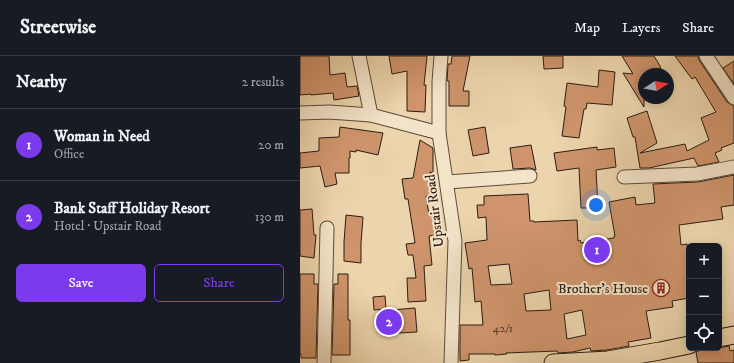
<!DOCTYPE html>
<meta charset="utf-8">
<style>
body{margin:0;font-family:"IM FELL DW Pica",serif;background:#242831;color:#f1f3f6}
.controls{position:absolute;right:12px;bottom:12px;display:grid;overflow:hidden;border-radius:6px;box-shadow:0 2px 10px #0003}
.controls button{width:36px;height:36px;display:grid;place-items:center;padding:0;border:0;border-bottom:1px solid #363941;background:#171b24;color:#f1f3f6;font:20px sans-serif}
.compass{position:absolute;left:338px;top:12px;width:36px;height:36px;border-radius:50%;background:#171b24;box-shadow:0 2px 10px #0003;rotate:79deg}
.you{position:absolute;left:296px;top:149px;width:14px;height:14px;margin:-10px;border:3px solid #fff;border-radius:50%;background:#1a73e8;box-shadow:0 0 0 6px #1a73e833}
.badge{display:grid;place-items:center;width:26px;height:26px;border-radius:50%;background:#7c3aed;color:#fff;font-size:13px;font-weight:700}
.pin{position:absolute;translate:-50% -50%;border:2px solid #fff;box-shadow:0 1px 4px #0006}
.list{margin:0;padding:0;list-style:none}
h2{display:flex;justify-content:space-between;align-items:center;height:52px;margin:0;padding:0 16px;font-size:17px}
h2 small{font-size:13px;font-weight:400;color:#9ea1a6}
.list li{display:grid;grid-template-columns:26px 1fr auto;gap:12px;align-items:center;box-sizing:border-box;height:72px;padding:0 16px;border-top:1px solid #363941}
.list b{display:block;font-size:15px;white-space:nowrap}
.list p{margin:0;font-size:13px;white-space:nowrap;color:#9ea1a6}
.list em{font-size:13px;font-style:normal;color:#9ea1a6}
.actions{display:flex;gap:8px;padding:12px 16px}
.actions a{flex:1;padding:9px 0;border:1px solid #7c3aed;border-radius:6px;text-align:center;font-size:14px;color:#7c3aed}
.actions .main{background:#7c3aed;color:#fff}
.icon{flex:none;width:22px;height:22px;fill:none;stroke:currentColor;stroke-width:2;stroke-linecap:round;stroke-linejoin:round}
.map{position:relative;flex:none;width:434px;height:307px;overflow:hidden}
header{display:flex;align-items:center;gap:24px;box-sizing:border-box;height:56px;padding:0 20px;background:#171b24;border-bottom:1px solid #363941}
header strong{font-size:19px}
nav{display:flex;gap:22px;margin-inline-start:auto;font-size:14px}
main{display:flex}
aside{flex:1;background:#171b24}
.map>svg:first-child{display:block}
.building{fill:#cf946c;stroke:#2a1c13;fill-rule:evenodd}
.lines{fill:none;stroke-linecap:round;stroke-linejoin:round}
.minor-casing{stroke:#5a4a39;stroke-width:15}
.major-casing{stroke:#2a1c13;stroke-width:19}
.minor{stroke:#f3e3c9;stroke-width:13}
.major{stroke:#ecd4ac;stroke-width:17}
.labels{text-anchor:middle;stroke-width:4;stroke-linejoin:round;paint-order:stroke}
.number-label{font-size:12px;fill:#533a29}
.street-label{font-size:14px;fill:#2a1c13;stroke:#f3e3c9}
.poi-label{font-size:14px;fill:#2a1c13;stroke:#f3e3c9;text-anchor:end}
</style>
<header>
<strong>Streetwise</strong>
<nav><a>Map</a><a>Layers</a><a>Share</a></nav>
</header>
<main>
<aside>
<h2>Nearby<small>2 results</small></h2>
<ul class="list">
<li><span class="badge">1</span><div><b>Woman in Need</b><p>Office</p></div><em>20 m</em></li>
<li><span class="badge">2</span><div><b>Bank Staff Holiday Resort</b><p>Hotel · Upstair Road</p></div><em>130 m</em></li>
</ul>
<div class="actions"><a class="main">Save</a><a>Share</a></div>
</aside>
<div class="map">
<svg width="434" height="307" viewBox="0 0 434 307">
<rect width="100%" height="100%" fill="#ecd4ac"/>
<filter id="stains"><feTurbulence type="fractalNoise" baseFrequency=".005" numOctaves="4"/><feColorMatrix values="0 0 0 0 .2 0 0 0 0 .09 0 0 0 0 .02 0 0 0 .5 -.17"/></filter>
<radialGradient id="worn" r=".72"><stop offset=".6" stop-color="#630" stop-opacity="0"/><stop offset="1" stop-color="#630" stop-opacity=".3"/></radialGradient>
<g class="building">
<polygon points="0,0 29,0 30,19 45,17 47,31 57,30 59,40 34,44 33,37 11,39 11,38 0,39"/>
<polygon points="89,0 127,0 124,29 126,29 125,56 107,55 107,15 92,18"/>
<polygon points="152,0 170,0 163,35 169,35 169,50 149,50 149,25 147,25 148,8 151,8"/>
<polygon points="243,0 263,0 263,12 244,13"/>
<polygon points="322,0 354,0 360,10 362,18 344,18 344,51 323,17 333,18"/>
<polygon points="375,0 398,0 399,4 427,46 434,50 434,87 421,92 422,94 415,97 419,106 398,110 394,102 349,112 340,112 335,81 333,81 327,62 347,55 357,87 340,97 385,88 387,95 409,84 401,62 416,56 395,21 392,23"/>
<polygon points="434,5 434,28 423,12"/>
<polygon points="299,14 315,16 312,49 287,47 286,53 284,53 279,82 262,80 266,51 264,50 267,27 298,31"/>
<polygon points="40,71 83,77 78,99 56,94 56,96 50,95 50,102 49,102 49,117 35,117 37,128 25,131 20,110 0,112 0,97 19,95 19,82 39,81"/>
<polygon points="185,71 189,97 173,100 168,74"/>
<polygon points="120,84 133,92 133,117 130,116 134,139 126,140 129,159 137,158 141,178 129,180 132,209 124,210 126,245 108,246 107,222 116,222 113,199 108,199 106,188 115,187 108,143 105,143 102,123 113,122"/>
<polygon points="231,89 236,114 230,112 213,113 210,92"/>
<polygon points="297,91 297,94 314,92 316,111 296,114 298,152 281,152 279,112 257,115 254,97"/>
<path d="M434 119V149L421 151 423 163 379 169 381 189 387 188 389 200V242L372 245 373 251 346 255 351 282 328 286 329 290 307 294 291 295 290 292 273 296 258 297 257 295 206 297 207 298 195 299V298H169V304L160 305V269H183L181 245 175 246 172 212 169 213 165 187 187 184 186 161 178 162 177 149H184V140L228 138 230 165H234V166L277 164 278 185 280 184 281 187 314 182V180H315L309 146 335 141 336 149 355 147 353 128 398 126ZM209 208 212 228 191 229 188 210ZM249 234 251 254 226 255 224 238ZM282 254 286 279 267 283 264 258Z"/>
<polygon points="12,153 14,179 16,179 14,202 0,200 0,154"/>
<polygon points="46,159 63,161 61,187 61,207 44,205 44,186"/>
<polygon points="0,218 14,218 14,228 18,228 16,302 1,302 1,298 0,298"/>
<polygon points="38,218 48,218 48,264 50,264 50,299 32,299 34,228 38,228"/>
<polygon points="85,240 86,253 74,254 73,241"/>
<polygon points="115,252 117,276 81,278 79,255"/>
<polygon points="429,290 430,295 434,294 434,307 398,307 396,296 397,295"/>
</g>
<g class="lines">
<defs>
<g id="minor">
<polyline points="59,0 71,59"/>
<polyline points="141,0 139,26 139,77 155,185 151,307"/>
<polyline points="406,0 434,42"/>
<polyline points="0,57 29,56 71,59 139,77"/>
<polyline points="324,121 397,118 434,111"/>
<polyline points="147,126 230,120"/>
<polyline points="24,307 27,172"/>
</g>
<g id="major">
<polyline points="419,282 434,279"/>
<polyline points="253,307 308,304 360,295 389,289"/>
</g>
</defs>
<use href="#minor" class="minor-casing"/>
<use href="#major" class="major-casing"/>
<use href="#minor" class="minor"/>
<use href="#major" class="major"/>
</g>
<defs>
<symbol id="building-ring" viewBox="-11 -11 22 22"><circle r="9.5" fill="#f3e3c9" stroke="#8f2418" stroke-width="1.5"/><path d="M-4-6H4V6H1V3H-1V6H-4ZM-2.5-4.3h1.7v1.8h-1.7ZM.8-4.3h1.7v1.8H.8ZM-2.5-1h1.7V.8h-1.7ZM.8-1h1.7V.8H.8Z" fill="#8f2418"/></symbol>
</defs>
<g fill-rule="evenodd">
<use href="#building-ring" x="351" y="222" width="20" height="20"/>
</g>
<g class="labels">
<g class="number-label">
<text x="203" y="276">42/1</text>
</g>
<g class="street-label">
<text transform="translate(134 155) rotate(-97)" y="5">Upstair Road</text>
</g>
<g class="poi-label">
<text x="348" y="237">Brother's House</text>
</g>
</g>
<rect width="100%" height="100%" filter="url(#stains)"/>
<rect width="100%" height="100%" fill="url(#worn)"/>
</svg>
<div class="controls">
<button>+</button>
<button>−</button>
<button><svg class="icon" aria-label="locate" viewBox="0 0 24 24"><circle cx="12" cy="12" r="6"/><path d="M12 2v4M12 18v4M2 12h4M18 12h4"/></svg></button>
</div>
<svg class="compass" viewBox="-18 -18 36 36"><path d="M0-13l5 13h-10z" fill="#e53935"/><path d="M0 13l5-13h-10z" fill="#9ea1a6"/></svg>
<div class="you"></div>
<div class="pin badge" style="left:297px;top:194px">1</div>
<div class="pin badge" style="left:89px;top:266px">2</div>
</div>
</main>
